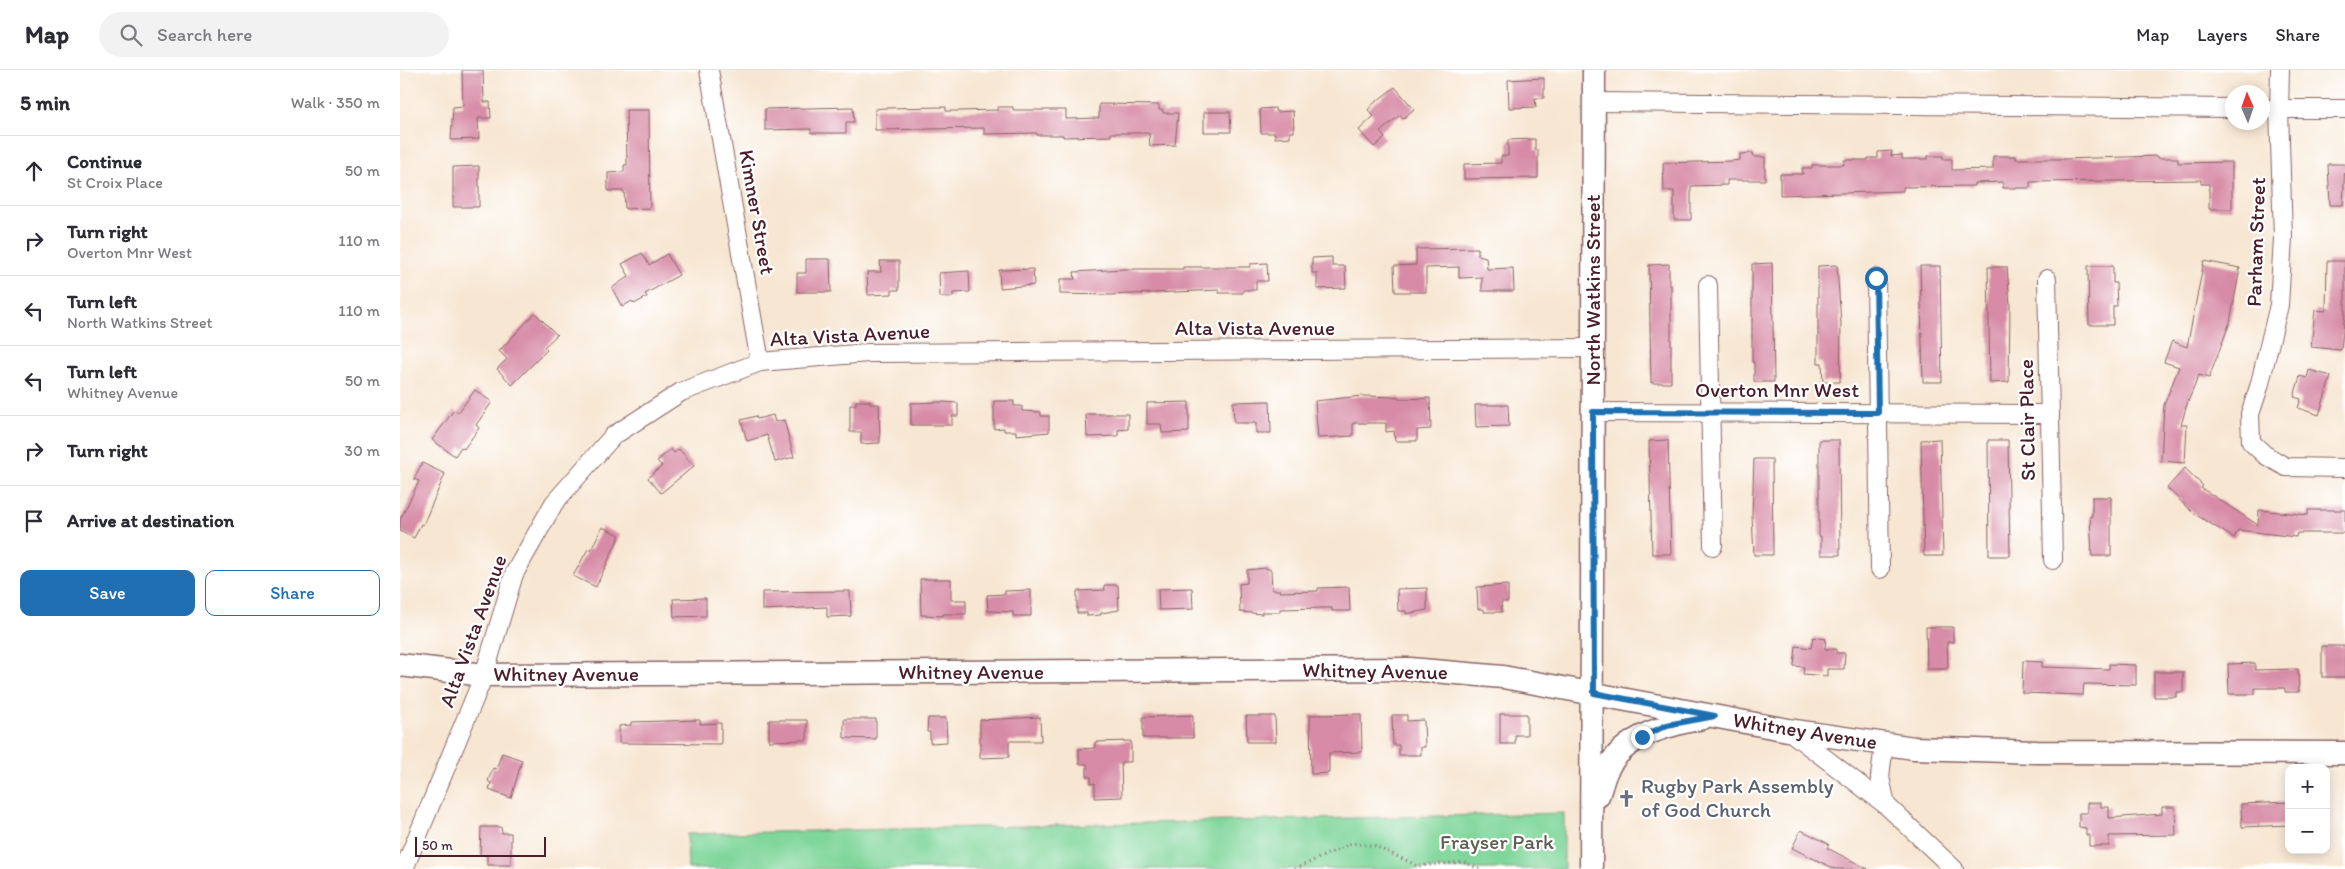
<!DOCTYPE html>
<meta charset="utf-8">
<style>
body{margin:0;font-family:Itim,sans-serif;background:#f2f2f3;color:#2b2b33}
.controls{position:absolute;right:15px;bottom:15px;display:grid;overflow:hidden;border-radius:10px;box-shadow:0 2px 12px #0003}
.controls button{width:45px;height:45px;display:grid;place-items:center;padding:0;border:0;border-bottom:1px solid #e1e1e2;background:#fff;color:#2b2b33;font:25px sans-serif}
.compass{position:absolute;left:1825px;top:15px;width:45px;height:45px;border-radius:50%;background:#fff;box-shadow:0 2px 12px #0003;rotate:358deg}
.scale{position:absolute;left:15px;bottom:12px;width:131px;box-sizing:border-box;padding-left:5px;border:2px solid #4a1f2b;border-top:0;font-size:14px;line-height:18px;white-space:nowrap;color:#4a1f2b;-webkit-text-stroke:4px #fff;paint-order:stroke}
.stop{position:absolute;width:15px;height:15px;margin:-11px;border:4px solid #1f6fb2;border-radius:50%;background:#fff}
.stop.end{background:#1f6fb2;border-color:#fff;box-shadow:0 1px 5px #0008}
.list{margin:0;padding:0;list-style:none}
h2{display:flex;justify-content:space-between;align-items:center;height:65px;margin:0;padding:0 20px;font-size:21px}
h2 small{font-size:16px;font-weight:400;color:#7c7c81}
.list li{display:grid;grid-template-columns:32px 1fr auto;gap:15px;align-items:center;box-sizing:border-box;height:70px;padding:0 20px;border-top:1px solid #e1e1e2}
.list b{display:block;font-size:19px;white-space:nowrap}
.list p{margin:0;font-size:16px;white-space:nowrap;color:#7c7c81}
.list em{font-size:16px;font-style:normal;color:#7c7c81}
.actions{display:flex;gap:10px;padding:15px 20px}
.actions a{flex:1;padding:11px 0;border:1px solid #1f6fb2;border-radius:10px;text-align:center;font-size:18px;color:#1f6fb2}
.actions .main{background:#1f6fb2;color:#fff}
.icon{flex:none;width:28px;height:28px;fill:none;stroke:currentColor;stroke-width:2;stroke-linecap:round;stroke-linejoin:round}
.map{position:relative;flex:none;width:1945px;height:799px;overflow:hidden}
header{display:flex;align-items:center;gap:30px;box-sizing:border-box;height:70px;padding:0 25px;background:#fff;border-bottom:1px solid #e1e1e2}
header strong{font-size:24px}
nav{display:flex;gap:28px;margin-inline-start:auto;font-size:18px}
.search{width:350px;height:45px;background:#f2f2f3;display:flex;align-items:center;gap:12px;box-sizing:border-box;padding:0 18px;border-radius:28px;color:#7c7c81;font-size:19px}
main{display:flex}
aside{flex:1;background:#fff}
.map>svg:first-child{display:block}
.green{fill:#7fd69a;stroke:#647a62}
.building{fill:#d78ba6}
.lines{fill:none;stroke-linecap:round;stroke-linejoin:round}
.minor-casing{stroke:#876565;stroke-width:20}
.major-casing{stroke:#876565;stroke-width:25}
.path{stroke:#876565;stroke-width:3;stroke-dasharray:1 4;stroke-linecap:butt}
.minor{stroke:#fff;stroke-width:18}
.major{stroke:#fff;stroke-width:22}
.route{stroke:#1f6fb2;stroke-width:6}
.labels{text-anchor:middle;stroke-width:4.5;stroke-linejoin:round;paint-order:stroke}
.street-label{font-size:21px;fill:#4a1f2b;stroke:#fff}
.worship-label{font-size:21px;fill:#5b616d;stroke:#fff;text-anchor:start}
.park-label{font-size:21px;fill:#5d5f52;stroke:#fff}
</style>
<header>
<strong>Map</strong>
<div class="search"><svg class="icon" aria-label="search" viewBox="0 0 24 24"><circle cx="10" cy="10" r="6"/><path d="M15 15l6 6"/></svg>Search here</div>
<nav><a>Map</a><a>Layers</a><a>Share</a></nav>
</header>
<main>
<aside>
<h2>5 min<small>Walk · 350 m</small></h2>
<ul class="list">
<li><svg class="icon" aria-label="ahead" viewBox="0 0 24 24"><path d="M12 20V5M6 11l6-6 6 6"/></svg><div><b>Continue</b><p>St Croix Place</p></div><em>50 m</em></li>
<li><svg class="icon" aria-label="right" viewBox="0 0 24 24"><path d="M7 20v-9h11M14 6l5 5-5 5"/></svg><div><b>Turn right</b><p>Overton Mnr West</p></div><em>110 m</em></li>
<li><svg class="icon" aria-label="left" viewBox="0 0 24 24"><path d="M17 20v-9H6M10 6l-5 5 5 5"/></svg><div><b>Turn left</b><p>North Watkins Street</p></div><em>110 m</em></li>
<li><svg class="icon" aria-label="left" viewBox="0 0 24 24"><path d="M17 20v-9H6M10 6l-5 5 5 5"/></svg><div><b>Turn left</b><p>Whitney Avenue</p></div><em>50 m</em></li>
<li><svg class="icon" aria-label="right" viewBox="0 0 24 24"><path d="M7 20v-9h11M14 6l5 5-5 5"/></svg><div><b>Turn right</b></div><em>30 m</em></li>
<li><svg class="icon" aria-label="arrive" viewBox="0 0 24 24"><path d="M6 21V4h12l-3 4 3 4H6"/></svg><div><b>Arrive at destination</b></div></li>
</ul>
<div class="actions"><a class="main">Save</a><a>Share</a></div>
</aside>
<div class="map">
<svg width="1945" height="799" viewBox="0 0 1945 799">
<rect width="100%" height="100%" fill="#fff"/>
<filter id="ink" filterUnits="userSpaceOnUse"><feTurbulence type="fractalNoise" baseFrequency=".02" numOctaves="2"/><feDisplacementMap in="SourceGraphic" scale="10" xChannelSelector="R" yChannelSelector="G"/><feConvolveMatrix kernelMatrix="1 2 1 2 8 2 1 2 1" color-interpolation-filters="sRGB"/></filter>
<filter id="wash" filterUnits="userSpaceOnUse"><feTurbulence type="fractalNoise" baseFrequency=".0096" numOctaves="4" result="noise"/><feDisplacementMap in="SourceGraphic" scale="20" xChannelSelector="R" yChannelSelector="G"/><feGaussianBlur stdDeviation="1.12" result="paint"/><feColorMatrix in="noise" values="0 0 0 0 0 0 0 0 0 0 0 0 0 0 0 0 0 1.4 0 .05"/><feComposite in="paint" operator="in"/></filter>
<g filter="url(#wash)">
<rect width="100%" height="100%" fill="#f7e6d2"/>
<polygon class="green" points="1164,743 1164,799 288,799 287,764"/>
<g id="blocks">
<g class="building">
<polygon points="62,0 83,0 84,32 90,32 91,48 78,48 79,69 51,70 53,37 63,36"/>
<polygon points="1144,8 1144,28 1135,28 1136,37 1109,38 1108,10"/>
<polygon points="995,17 1014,39 1003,49 1000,45 980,62 985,68 974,77 959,60 974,46 968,40 973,34"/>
<polygon points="699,34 759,35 759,40 763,40 763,43 778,43 775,75 750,76 749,63 711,63 711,66 663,67 663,65 637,65 637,63 584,64 584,58 475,60 475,39 484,38 546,37 546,41 559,41 598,40 598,37 613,37 613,40 666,40 666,49 699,48"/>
<polygon points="453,37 454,52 446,52 446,63 411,63 411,59 365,60 365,39"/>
<polygon points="875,38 876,42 893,41 894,62 890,62 890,67 875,68 875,63 861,63 860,39"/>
<polygon points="226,40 249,40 250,138 225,139 224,121 208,121 208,103 224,102 224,95 227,95"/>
<polygon points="804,42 830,42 831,62 804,62"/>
<polygon points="1135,69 1135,80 1138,80 1138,108 1064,109 1064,94 1101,93 1101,86 1108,86 1108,70"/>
<polygon points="1492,81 1491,86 1502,85 1502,89 1528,89 1528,86 1543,86 1543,89 1552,89 1552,100 1593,99 1593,86 1616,86 1616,89 1663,89 1758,86 1758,88 1778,88 1778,93 1832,92 1832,139 1809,139 1809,114 1801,114 1801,110 1630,112 1630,118 1603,118 1603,112 1574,113 1574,116 1503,117 1503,121 1380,125 1380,104 1403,104 1402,98 1412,98 1412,95 1444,95 1444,90 1468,90 1468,88 1478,88 1478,82"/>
<polygon points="1353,83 1354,87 1365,87 1365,110 1327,110 1327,115 1291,116 1291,150 1274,150 1274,121 1264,121 1263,93 1331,91 1340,90 1340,84"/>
<polygon points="1928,94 1945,94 1943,135 1930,135"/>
<polygon points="79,96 79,137 53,137 53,97"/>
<polygon points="1078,178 1078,185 1086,187 1087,199 1113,198 1114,221 1082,221 1082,207 1059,208 1059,197 1026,198 1026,222 995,222 994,196 1016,195 1016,179"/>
<polygon points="242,183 249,195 267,184 279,205 245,224 247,227 234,234 232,231 222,237 212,218 229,206 222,194"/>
<polygon points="932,187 932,196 945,196 946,218 917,219 917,203 912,203 912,188"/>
<polygon points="406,189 430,189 431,222 397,222 397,203 406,203"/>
<polygon points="480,191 499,191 499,220 492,220 492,224 468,225 467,202 481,202"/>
<polygon points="1804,191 1840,198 1830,252 1809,308 1799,305 1787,334 1781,355 1787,355 1785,393 1761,391 1764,335 1779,297 1764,292 1772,271 1787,277"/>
<polygon points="1927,191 1945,191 1945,243 1941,280 1911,277 1915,240 1926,241"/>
<polygon points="867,193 868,211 856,211 856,220 843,220 843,223 819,223 819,220 710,225 660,224 660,209 675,209 674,202 724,199 783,199 783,197 850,197 850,194"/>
<polygon points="1372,193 1374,312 1354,312 1354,292 1352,292 1352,194"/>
<polygon points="1269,194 1269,215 1271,215 1271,313 1251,313 1249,195"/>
<polygon points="1437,195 1441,254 1440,312 1423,312 1422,293 1418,293 1418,196"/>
<polygon points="1520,196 1540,196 1542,312 1523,312"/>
<polygon points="1688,196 1713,196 1713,213 1716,213 1717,236 1713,236 1713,255 1689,255"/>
<polygon points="1588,197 1607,197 1610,234 1609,312 1590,313"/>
<polygon points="633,199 634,215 600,218 599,200"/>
<polygon points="569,201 570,222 553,223 553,227 540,227 539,203"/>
<polygon points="135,243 157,265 144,277 147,280 112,315 97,299 107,289 99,281"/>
<polygon points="1909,300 1931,306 1919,345 1898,338 1901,329 1894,327 1900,306 1907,308"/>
<polygon points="75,320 92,332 76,355 79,358 64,379 61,377 55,386 32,370 54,340 58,343"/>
<polygon points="962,326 999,327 1000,329 1030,328 1031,359 1017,360 1017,371 995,371 994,361 986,362 986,353 953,353 953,366 918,368 915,331"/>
<polygon points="456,331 470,331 470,334 479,334 480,373 461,374 461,362 450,362 450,335 456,335"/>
<polygon points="594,331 614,331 614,336 622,336 622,341 641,342 641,346 649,346 649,362 616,365 616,361 604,361 604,358 594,359"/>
<polygon points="870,331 871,363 856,363 856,353 834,353 833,332"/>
<polygon points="542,332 558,333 558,346 552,346 552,355 511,355 511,333"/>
<polygon points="789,332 789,362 762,363 761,354 747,354 747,333"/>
<polygon points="1075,335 1108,335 1109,356 1076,357"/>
<polygon points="686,344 728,344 728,359 718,360 718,366 687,367"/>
<polygon points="373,345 375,352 384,350 394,387 375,392 367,365 347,371 341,350 356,346 357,349"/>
<polygon points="1540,369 1543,486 1524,486 1521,370"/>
<polygon points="1268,370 1271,484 1252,484 1249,371"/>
<polygon points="1419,370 1439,370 1440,485 1421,485 1421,466 1419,466"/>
<polygon points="1588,370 1608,370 1610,486 1589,486"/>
<polygon points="271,379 274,383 279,379 294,396 261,423 248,408 262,396 257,391"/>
<polygon points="1354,389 1372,389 1373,485 1354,485 1352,446"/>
<polygon points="22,393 45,404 23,455 21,454 14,468 0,461 0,450 19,411 14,409"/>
<polygon points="1785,398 1803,416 1801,418 1858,455 1859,440 1908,445 1908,440 1945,440 1945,463 1897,463 1896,467 1838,460 1834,468 1793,443 1767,418"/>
<polygon points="1692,427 1711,427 1711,486 1692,486 1690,446 1692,446"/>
<polygon points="202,457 220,465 196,517 173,506 188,479 191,480"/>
<polygon points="866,498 871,500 872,520 880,520 880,522 918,521 918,518 949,517 950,541 932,541 932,538 924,538 880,539 880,542 862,542 862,544 840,542 839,514 847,513 847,500"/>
<polygon points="520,509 551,509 551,530 566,530 566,544 543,544 543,546 521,545"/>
<polygon points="704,515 718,515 719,540 701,543 701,545 687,546 687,543 677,543 677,521 705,520"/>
<polygon points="1108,515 1108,532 1101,532 1102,542 1084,542 1084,539 1078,539 1077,517"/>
<polygon points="792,518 793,539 759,540 758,519"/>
<polygon points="1027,518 1027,540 1006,544 1006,541 998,541 997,519"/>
<polygon points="631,520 631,546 613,546 613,542 588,541 587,525 605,524 605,521"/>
<polygon points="450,521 451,546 427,547 427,537 362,540 362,522"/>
<polygon points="306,528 306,546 274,547 273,529"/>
<polygon points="1526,557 1553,557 1553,572 1547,572 1548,597 1545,599 1527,599"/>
<polygon points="1413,567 1426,569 1425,579 1436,579 1436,583 1445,583 1444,599 1427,599 1427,606 1403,604 1404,597 1394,596 1396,576 1411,578"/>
<rect x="1922" y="576" width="23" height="31"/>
<polygon points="1623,591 1642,592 1642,597 1709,599 1709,594 1736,595 1736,615 1684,614 1683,625 1622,623"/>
<polygon points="1855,593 1855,600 1898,599 1899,622 1885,622 1885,618 1855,618 1855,624 1829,624 1828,594"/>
<polygon points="1754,602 1783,602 1783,622 1776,622 1776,627 1754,627"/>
<polygon points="961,644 962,682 929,683 929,703 911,704 910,645"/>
<polygon points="1100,644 1127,644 1127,665 1115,665 1115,674 1100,674"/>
<polygon points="793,645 793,668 743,668 743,647"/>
<polygon points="992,645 1007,645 1007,651 1024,650 1025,677 1021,677 1021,685 999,685 999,675 993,675"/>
<polygon points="846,646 875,646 876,672 847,672"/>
<polygon points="640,647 641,671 609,671 609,687 580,688 580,650"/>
<polygon points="528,648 546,648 547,672 530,673 530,662 527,662"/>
<polygon points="444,649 476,649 476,669 444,668"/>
<polygon points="300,650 300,654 321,653 321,674 219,673 219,656 231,655 231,652"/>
<polygon points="369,650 407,650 407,670 369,671"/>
<polygon points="731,671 731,692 721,692 722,727 695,728 695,713 691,714 691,707 687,707 687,694 679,694 679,679 695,678 695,672"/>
<polygon points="102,683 122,690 111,728 89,720 91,713 88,711 93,698 96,699"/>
<polygon points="1889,732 1889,755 1842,757 1841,734"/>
<polygon points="1687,733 1701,733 1701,737 1709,737 1709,748 1762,744 1762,737 1775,737 1776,765 1709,766 1709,776 1689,776 1689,765 1686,765 1686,758 1679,757 1679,743 1687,743"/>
<polygon points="81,757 101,757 102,763 111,763 111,795 87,795 87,785 80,785"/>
<polygon points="1401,760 1429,774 1427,778 1468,799 1435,799 1392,778"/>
</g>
</g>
</g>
<g filter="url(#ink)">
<use href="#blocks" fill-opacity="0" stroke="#876565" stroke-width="1"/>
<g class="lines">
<defs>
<g id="minor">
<polyline points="309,0 360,292"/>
<polyline points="1880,0 1879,39 1883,168 1879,235 1859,317 1850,344 1851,372 1865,385 1886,397 1945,398"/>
<polyline points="1194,32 1832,38"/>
<polyline points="1862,39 1945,39"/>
<polyline points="1476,208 1480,499"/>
<polyline points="1647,209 1653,490"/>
<polyline points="1308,215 1313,476"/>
<polyline points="1193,342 1650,344"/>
<polyline points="1388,660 1486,735 1480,707 1484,674"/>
<polyline points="1486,735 1554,799"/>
<polyline points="4,799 84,605 114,504 154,433 213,366 281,322 360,292 468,283 1193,278"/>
</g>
<g id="major">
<polyline points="0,595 84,605 1010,599 1103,607 1388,660 1514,678 1637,682 1945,683"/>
<path d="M1198 726C1201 718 1203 708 1207 700 1224 665 1268 655 1303 648"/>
<polyline points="1191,799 1194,0"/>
</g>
</defs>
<use href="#minor" class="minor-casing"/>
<use href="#major" class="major-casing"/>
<polyline class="path" points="895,799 952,773 975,776 1018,796 1064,792 1079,799"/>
<use href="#minor" class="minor"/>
<use href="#major" class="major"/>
</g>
</g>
<g class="lines" filter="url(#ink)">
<polyline class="route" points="1242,667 1267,655 1315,646 1194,623 1193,342 1478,343 1476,208"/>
</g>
<defs>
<symbol id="church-bare" viewBox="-9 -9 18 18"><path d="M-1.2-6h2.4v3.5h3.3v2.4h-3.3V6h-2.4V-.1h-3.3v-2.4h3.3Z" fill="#6b7280" stroke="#fff" stroke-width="2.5" paint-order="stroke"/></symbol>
</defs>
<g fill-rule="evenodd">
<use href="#church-bare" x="1214" y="716" width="25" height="25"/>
</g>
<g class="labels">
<g class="street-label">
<text transform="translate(357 142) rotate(80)" y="7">Kimner Street</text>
<text transform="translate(1856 172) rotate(-88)" y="7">Parham Street</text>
<text transform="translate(1193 220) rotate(-90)" y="7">North Watkins Street</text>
<text x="855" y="265">Alta Vista Avenue</text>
<text transform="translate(450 265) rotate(-3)" y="7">Alta Vista Avenue</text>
<text x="1377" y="327">Overton Mnr West</text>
<text transform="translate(1627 350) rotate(-91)" y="7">St Clair Place</text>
<text transform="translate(73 561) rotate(-70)" y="7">Alta Vista Avenue</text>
<text transform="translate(975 601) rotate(1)" y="7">Whitney Avenue</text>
<text x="571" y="609">Whitney Avenue</text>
<text x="166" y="611">Whitney Avenue</text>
<text transform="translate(1405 661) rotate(9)" y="7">Whitney Avenue</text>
</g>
<g class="worship-label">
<text x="1241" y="723">Rugby Park Assembly<tspan x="1241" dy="24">of God Church</tspan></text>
</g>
<g class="park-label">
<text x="1097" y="779">Frayser Park</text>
</g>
</g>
</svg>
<div class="controls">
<button>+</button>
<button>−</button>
</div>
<svg class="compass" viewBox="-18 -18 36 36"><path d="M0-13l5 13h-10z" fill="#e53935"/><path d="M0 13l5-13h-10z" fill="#7c7c81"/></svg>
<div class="scale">50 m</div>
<div class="stop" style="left:1476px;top:208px"></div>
<div class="stop end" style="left:1242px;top:667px"></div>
</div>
</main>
